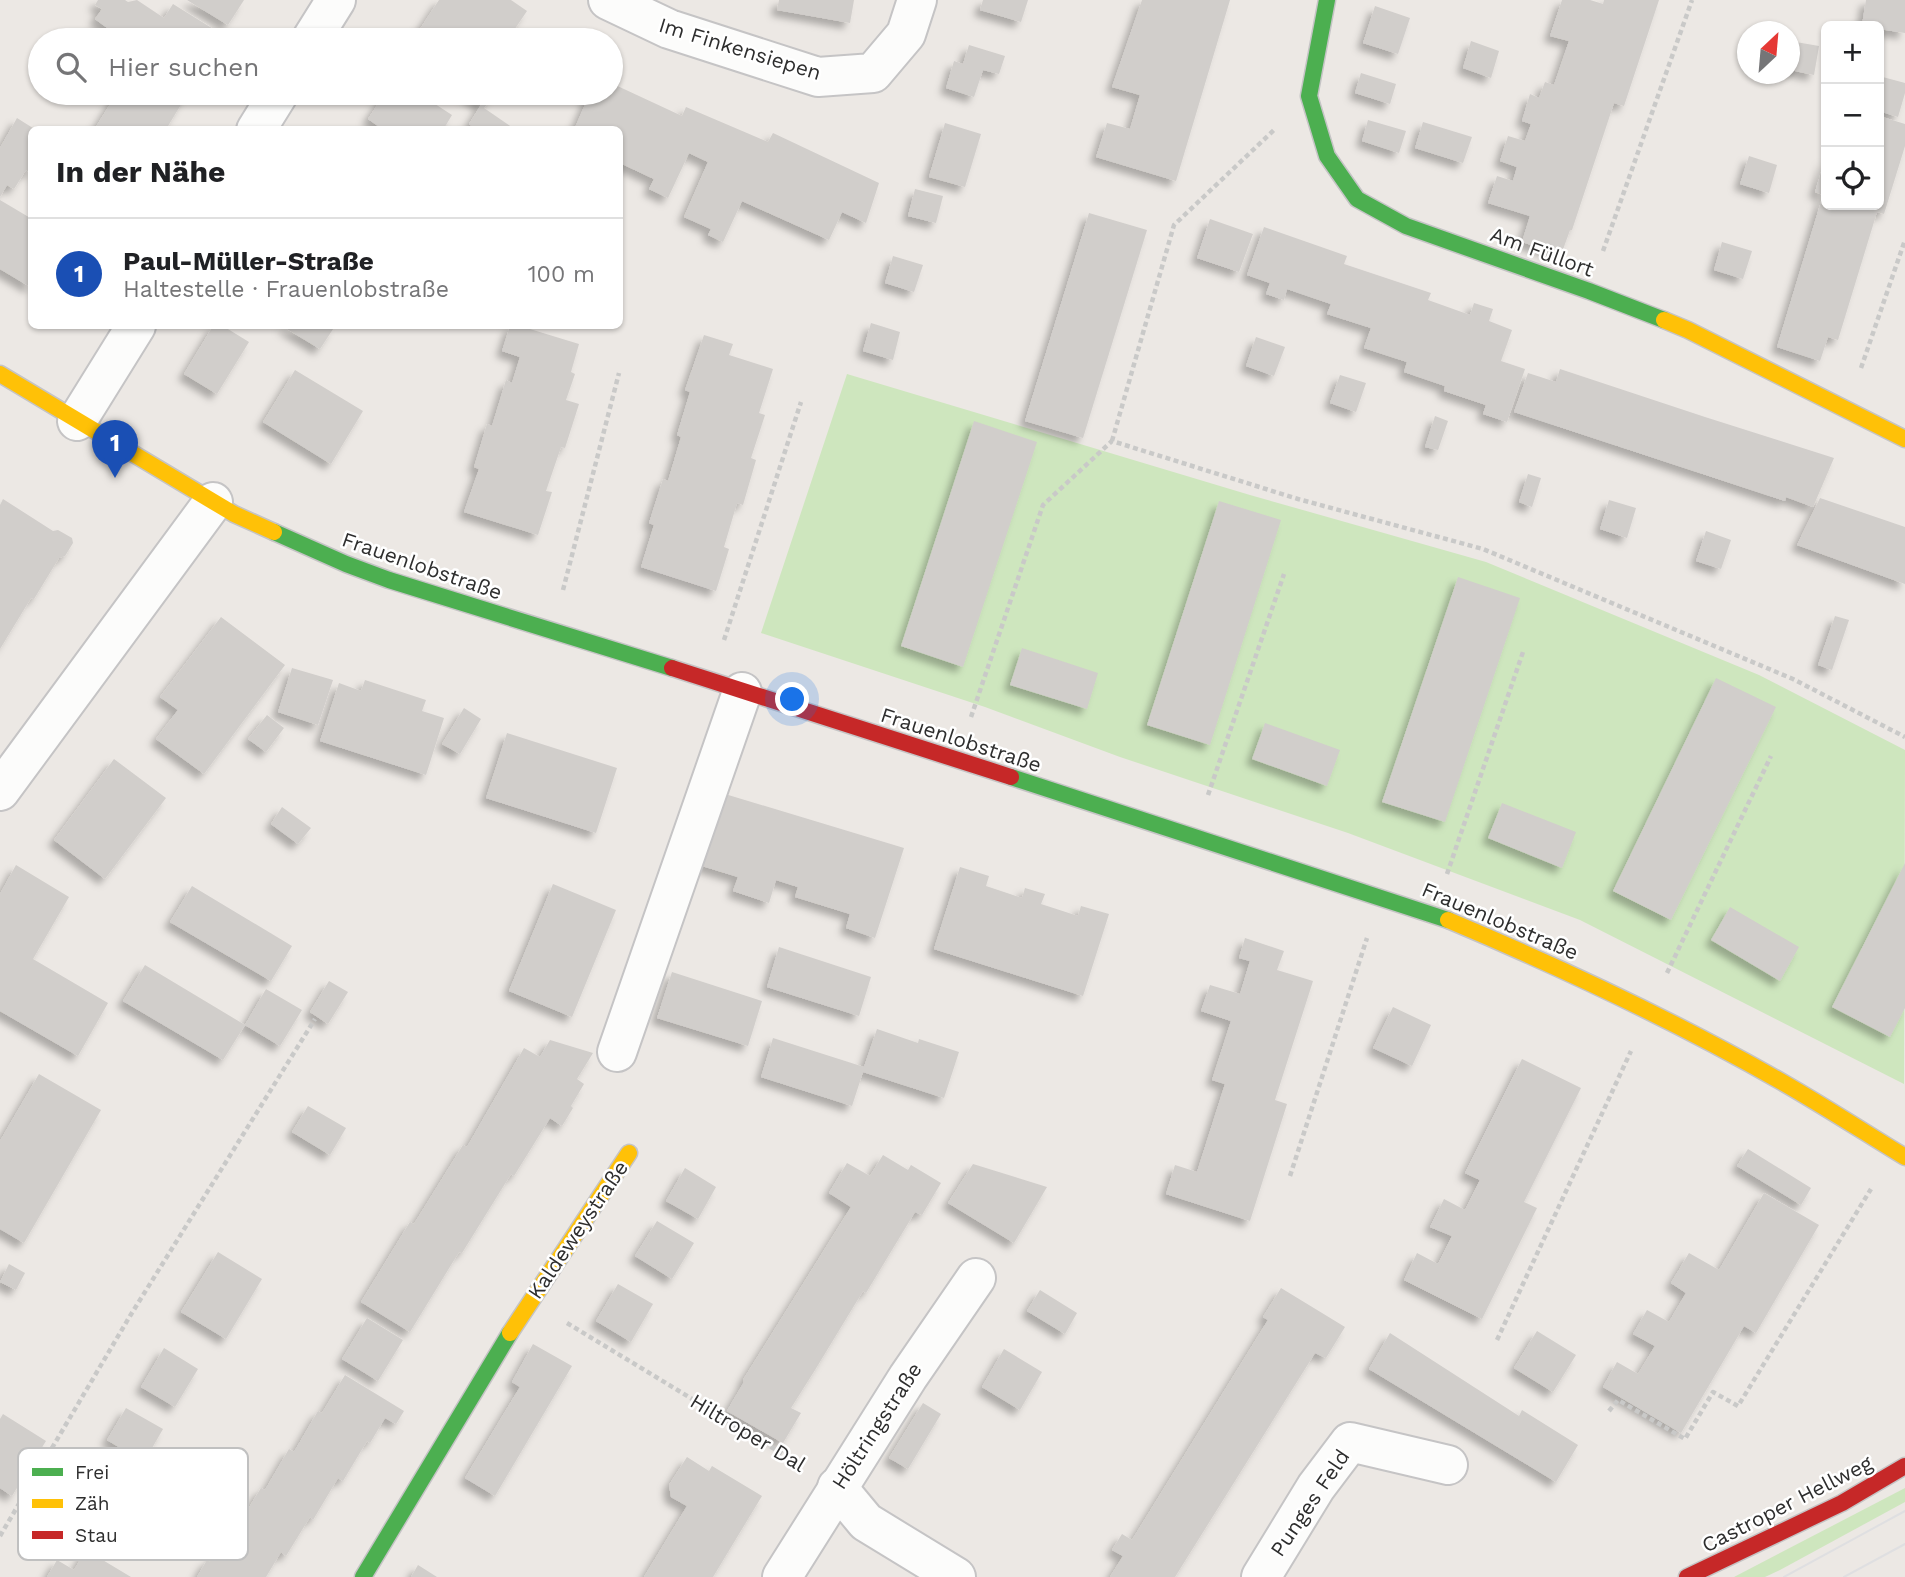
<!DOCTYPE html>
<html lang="de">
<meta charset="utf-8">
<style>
body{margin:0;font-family:"Work Sans",sans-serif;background:#f2f2f2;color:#202124}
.controls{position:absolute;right:21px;top:21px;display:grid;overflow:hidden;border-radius:10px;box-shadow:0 2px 5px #0004}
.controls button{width:63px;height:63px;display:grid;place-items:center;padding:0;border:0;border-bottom:2px solid #e0e0e0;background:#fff;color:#202124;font:35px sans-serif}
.compass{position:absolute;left:1737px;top:21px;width:63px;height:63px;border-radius:50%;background:#fff;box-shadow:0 2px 5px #0004;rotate:26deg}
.you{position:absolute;left:793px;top:700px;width:24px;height:24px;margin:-18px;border:5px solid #fff;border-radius:50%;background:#1a73e8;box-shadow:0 0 0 10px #1a73e833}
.badge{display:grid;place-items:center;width:46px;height:46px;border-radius:50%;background:#db2777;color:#fff;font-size:23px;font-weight:700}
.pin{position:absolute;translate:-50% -58px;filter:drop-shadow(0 2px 4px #0008)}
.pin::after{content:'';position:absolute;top:37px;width:24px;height:21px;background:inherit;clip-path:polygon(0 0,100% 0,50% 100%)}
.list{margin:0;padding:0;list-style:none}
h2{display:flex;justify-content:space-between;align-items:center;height:91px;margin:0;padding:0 28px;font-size:30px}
h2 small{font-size:23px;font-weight:400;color:#757577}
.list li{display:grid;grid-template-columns:46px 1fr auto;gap:21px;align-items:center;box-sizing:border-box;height:112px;padding:0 28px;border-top:2px solid #e0e0e0}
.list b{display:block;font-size:26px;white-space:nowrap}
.list p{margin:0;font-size:23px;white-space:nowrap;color:#757577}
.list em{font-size:23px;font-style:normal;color:#757577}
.icon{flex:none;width:38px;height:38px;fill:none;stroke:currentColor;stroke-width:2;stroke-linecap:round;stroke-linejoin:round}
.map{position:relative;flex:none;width:1905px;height:1577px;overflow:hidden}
.search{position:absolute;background:#fff;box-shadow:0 2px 5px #0004;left:28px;top:28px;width:595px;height:77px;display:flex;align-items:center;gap:18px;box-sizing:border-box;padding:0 24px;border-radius:38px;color:#757577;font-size:26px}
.panel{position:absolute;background:#fff;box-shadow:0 2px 5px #0004;left:28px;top:126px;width:595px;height:203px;border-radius:10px}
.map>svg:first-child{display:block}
.green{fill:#cee6be}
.building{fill:#d1cecb;filter:url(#shadow)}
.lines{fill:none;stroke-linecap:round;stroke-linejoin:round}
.street-casing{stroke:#c5c4c5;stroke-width:42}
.fast-casing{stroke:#c5c4c5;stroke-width:19}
.slow-casing{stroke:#c5c4c5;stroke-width:19}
.jam-casing{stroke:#c5c4c5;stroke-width:19}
.path{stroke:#c9c9c8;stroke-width:4.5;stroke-dasharray:5 3.5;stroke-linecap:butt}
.street{stroke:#fcfcfb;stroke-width:38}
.fast{stroke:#4caf50;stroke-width:16}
.slow{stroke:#ffc107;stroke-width:16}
.jam{stroke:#c62828;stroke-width:16}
.tram{stroke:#dfdfe1;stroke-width:2}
.labels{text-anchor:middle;stroke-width:5;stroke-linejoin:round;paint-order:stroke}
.street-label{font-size:21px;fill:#2e2e2e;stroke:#fff}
.key{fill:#fff;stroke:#c0c0c0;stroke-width:2}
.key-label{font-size:19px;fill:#2e2e2e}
</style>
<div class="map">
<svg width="1905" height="1577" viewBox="0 0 1905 1577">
<defs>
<filter id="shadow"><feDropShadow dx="-6" dy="6" stdDeviation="3.5" flood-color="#0004"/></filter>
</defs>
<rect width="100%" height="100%" fill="#ece8e4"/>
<g class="green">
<polygon points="847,374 1250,495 1486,562 1759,675 1905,750 1904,1084 1580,920 1348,833 1120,757 985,707 761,633"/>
<polygon points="1905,1488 1905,1502 1780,1570 1765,1577 1734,1577"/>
</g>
<g class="building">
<polygon points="98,0 125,0 128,2 137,0 164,18 173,4 223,35 220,40 107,40 105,39 110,30 95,19 102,9 95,5"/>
<polygon points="187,0 244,0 228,25"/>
<polygon points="439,0 511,0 527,11 510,36 501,30 494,40 430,40 418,32"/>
<polygon points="779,0 854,0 850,23 777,10"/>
<polygon points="983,0 1028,0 1021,22 980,10"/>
<polygon points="1142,0 1230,0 1176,181 1096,157 1107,123 1130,129 1140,95 1112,87"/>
<polygon points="1562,0 1590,0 1603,4 1604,0 1659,0 1624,106 1614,103 1572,230 1570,230 1561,255 1522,242 1530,216 1488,203 1497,176 1513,181 1517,167 1500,161 1508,136 1525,141 1531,124 1522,121 1530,94 1539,98 1545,82 1554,85 1569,41 1550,36"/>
<polygon points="1866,0 1905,0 1905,33 1879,29 1879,26 1862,25"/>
<polygon points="1375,6 1410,18 1398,54 1363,43"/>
<polygon points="1471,41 1499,51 1491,78 1463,68"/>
<polygon points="1790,41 1819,46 1814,75 1790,70"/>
<polygon points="969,45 1005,56 999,74 983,70 974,97 946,88 954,61 963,64"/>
<polygon points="1361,73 1396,84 1390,104 1355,93"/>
<polygon points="1879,76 1905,83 1905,93 1898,117 1879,111"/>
<polygon points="611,83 682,116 686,107 768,142 773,133 879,183 866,223 842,212 829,240 742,201 723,242 708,235 711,229 684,217 708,162 689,153 668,198 649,189 654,179 620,163 620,130 574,130 590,93 611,93"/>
<polygon points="117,93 188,93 168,126 173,130 94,130"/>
<polygon points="385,93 418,93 452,115 443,130 380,130 381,128 368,119"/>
<polygon points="463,93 495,93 484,108 516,130 477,130 469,124 481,105"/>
<polygon points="1879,116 1905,124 1905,146 1884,214 1877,212 1838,340 1828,337 1820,361 1777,347 1823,195 1815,192 1826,156 1826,205 1879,205"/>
<polygon points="17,118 36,130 32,130 32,174 26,170 14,189 7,185 0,197 0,148"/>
<polygon points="1368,120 1406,131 1399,153 1362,141"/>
<polygon points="1423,122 1472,137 1463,163 1415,148"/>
<polygon points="945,123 981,134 965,187 929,177"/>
<polygon points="1749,156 1777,165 1769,193 1740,184"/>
<polygon points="915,189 943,196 936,223 908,216"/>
<polygon points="0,200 32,219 32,288 0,269"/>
<polygon points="1089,213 1147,230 1083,438 1025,421"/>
<polygon points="1210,219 1253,234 1239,272 1197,258"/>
<polygon points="1264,227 1347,256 1344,264 1431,293 1428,300 1470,315 1474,303 1493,309 1489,321 1512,330 1501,361 1525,369 1507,422 1483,414 1486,405 1444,391 1445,386 1404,372 1407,362 1364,348 1371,328 1327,314 1331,304 1287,289 1284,300 1266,294 1270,283 1247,275"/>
<polygon points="1722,242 1752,251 1743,279 1714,270"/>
<polygon points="893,256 923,265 914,292 885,283"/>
<polygon points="871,323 900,332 893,360 863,351"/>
<polygon points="213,326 223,326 249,342 217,394 184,374"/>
<polygon points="282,326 335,326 320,349"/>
<polygon points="510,326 520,326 579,344 571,372 575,374 566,400 579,404 565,448 561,447 546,491 552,492 538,535 464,512 479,469 474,467 487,424 492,426 506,380 512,383 520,357 502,351"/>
<polygon points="704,335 733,344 729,355 773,369 759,413 765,415 751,458 756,460 743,505 737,503 724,547 729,549 716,591 641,567 654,525 649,523 663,479 668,481 681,437 677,435 690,392 685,390"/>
<polygon points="1256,337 1285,347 1274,376 1246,366"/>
<polygon points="1560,369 1705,417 1834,458 1813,507 1786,497 1785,501 1514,412 1528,373 1556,382"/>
<polygon points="295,370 363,411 331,464 263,422"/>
<polygon points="1340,375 1366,383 1356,412 1330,403"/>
<polygon points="1435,416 1448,421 1438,450 1425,447"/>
<polygon points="974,421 1037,442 963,667 901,646"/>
<polygon points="1528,474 1541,478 1532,507 1519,502"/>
<polygon points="1820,498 1905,527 1905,584 1797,545"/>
<polygon points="3,499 53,531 58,530 72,538 73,543 65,556 59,558 34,599 31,598 0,649 0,505"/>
<polygon points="1609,500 1636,508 1627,538 1600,529"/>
<polygon points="1219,501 1281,520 1210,745 1147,725"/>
<polygon points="1706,531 1731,540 1721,569 1696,561"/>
<polygon points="1458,577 1520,598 1445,822 1382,802"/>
<polygon points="1835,616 1849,620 1832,670 1818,665"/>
<polygon points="221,617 285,665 204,774 156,739 178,710 160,697"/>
<polygon points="1022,648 1098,673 1087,709 1010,685"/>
<polygon points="292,668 333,680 318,725 278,712"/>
<polygon points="1716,678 1776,707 1671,920 1613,891"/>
<polygon points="365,680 426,700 422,711 444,718 426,775 320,741 339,683 361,691"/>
<polygon points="464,708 481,719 460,754 442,744"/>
<polygon points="267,715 284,728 266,752 248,739"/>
<polygon points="1265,723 1340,750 1327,786 1252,759"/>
<polygon points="507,733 617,768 596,833 486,798"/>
<polygon points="114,759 166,798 105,879 54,840"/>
<polygon points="725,794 904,848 875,938 846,928 850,914 795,897 798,887 776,880 769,903 733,891 738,877 702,866"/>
<polygon points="1502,803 1576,832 1562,868 1488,838"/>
<polygon points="282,807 311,828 298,844 271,824"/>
<polygon points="1905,863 1905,1008 1890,1037 1832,1007"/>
<polygon points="16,865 69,897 33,959 108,1003 78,1056 0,1011 0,894"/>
<polygon points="960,867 989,876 986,886 1022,898 1025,888 1045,894 1041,904 1078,916 1081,906 1109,914 1083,996 934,949"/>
<polygon points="553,884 616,910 572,1017 509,991"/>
<polygon points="192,886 292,946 271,981 170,922"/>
<polygon points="1730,907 1799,947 1780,981 1711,940"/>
<polygon points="1245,938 1284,951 1277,970 1313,981 1275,1100 1287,1104 1250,1221 1166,1194 1175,1165 1197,1172 1225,1084 1212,1080 1231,1021 1201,1011 1210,985 1240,994 1250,961 1239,958"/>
<polygon points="779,947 871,977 859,1016 767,987"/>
<polygon points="145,965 245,1025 223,1060 123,1001"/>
<polygon points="672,972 762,1001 748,1046 657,1018"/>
<polygon points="329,981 348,992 328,1024 310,1012"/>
<polygon points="266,989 302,1010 280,1046 245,1025"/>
<polygon points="1393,1007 1431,1025 1412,1066 1373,1048"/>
<polygon points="877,1029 918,1043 919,1039 959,1052 944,1098 863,1072 852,1106 761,1077 773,1038 864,1067"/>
<polygon points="550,1040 593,1053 577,1079 584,1084 571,1106 573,1108 562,1126 550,1118 514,1176 511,1174 462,1253 459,1252 410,1332 361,1302 410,1222 414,1224 463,1145 467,1147 524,1048 540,1057"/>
<polygon points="1522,1059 1581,1088 1524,1202 1537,1208 1482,1319 1404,1280 1417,1253 1438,1264 1452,1236 1430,1227 1444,1199 1465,1210 1480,1180 1465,1173"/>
<polygon points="39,1074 101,1110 24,1243 0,1229 0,1141"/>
<polygon points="308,1106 346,1128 330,1155 292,1132"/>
<polygon points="1748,1149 1811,1188 1801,1205 1737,1166"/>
<polygon points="883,1155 908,1170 911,1165 941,1183 922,1215 915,1212 866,1293 863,1291 815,1370 791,1408 801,1413 783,1443 727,1411 744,1382 743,1380 851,1207 829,1193 847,1163 870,1176"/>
<polygon points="973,1164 1047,1187 1014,1243 948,1203"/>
<polygon points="685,1168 716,1187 698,1219 666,1201"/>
<polygon points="1764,1193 1819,1225 1756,1333 1744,1326 1681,1433 1603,1387 1617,1362 1638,1374 1655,1346 1633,1334 1647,1310 1669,1322 1686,1293 1671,1283 1689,1253 1719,1270"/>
<polygon points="657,1221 694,1243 672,1279 635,1256"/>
<polygon points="218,1252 262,1279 226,1339 181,1312"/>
<polygon points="9,1264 25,1273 16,1290 0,1282"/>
<polygon points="618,1284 653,1304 631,1342 596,1321"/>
<polygon points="1281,1288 1345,1327 1326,1358 1315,1353 1175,1577 1110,1577 1123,1556 1112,1550 1122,1534 1132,1540 1268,1320 1263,1317"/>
<polygon points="1040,1290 1077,1313 1065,1334 1027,1311"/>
<polygon points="367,1318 403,1340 378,1381 342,1359"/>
<polygon points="1537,1331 1576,1355 1553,1392 1514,1368"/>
<polygon points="1390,1333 1519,1416 1522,1410 1578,1445 1556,1482 1369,1369"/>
<polygon points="533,1344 572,1366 495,1496 465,1478 520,1387 512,1382"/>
<polygon points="164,1348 198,1369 175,1407 141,1387"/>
<polygon points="1004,1349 1042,1372 1020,1410 982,1387"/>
<polygon points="345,1375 404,1411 396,1424 385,1418 370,1443 367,1441 343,1481 338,1478 313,1520 310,1517 286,1556 281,1552 266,1577 197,1577 207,1560 210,1562 233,1524 237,1527 261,1488 265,1490 289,1449 294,1452 318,1411 322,1413"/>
<polygon points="923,1403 941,1414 908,1469 889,1458"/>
<polygon points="126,1408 163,1429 144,1462 107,1440"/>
<polygon points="3,1414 46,1441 12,1496 0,1488 0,1419"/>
<polygon points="687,1457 709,1471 712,1466 762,1496 713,1577 644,1577 687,1506 671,1497 669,1485"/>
<polygon points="86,1550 131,1577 47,1577 57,1560 74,1570"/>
<polygon points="418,1565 437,1577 411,1577"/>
</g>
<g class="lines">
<defs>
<g id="street">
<polyline points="608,0 669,29 818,77 873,73 906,34 917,0"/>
<polyline points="311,40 336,0"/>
<polyline points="256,130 279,93"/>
<polyline points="77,421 136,326"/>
<polyline points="0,791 213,502"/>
<polyline points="617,1052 742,692"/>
<polyline points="837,1487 866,1522 956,1577"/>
<polyline points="782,1577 908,1377 976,1278"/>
<polyline points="1261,1577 1316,1487 1350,1442 1448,1465"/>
</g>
<g id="fast">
<polyline points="1327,0 1309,96 1327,156 1357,199 1406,226 1589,291 1664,320"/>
<polyline points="274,532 346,564 389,580 672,668"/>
<polyline points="1011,777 1448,920"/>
<polyline points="363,1577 510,1333"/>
</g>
<g id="slow">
<polyline points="1664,320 1688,330 1905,439"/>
<polyline points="0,374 234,514 274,532"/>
<path d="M1448 920C1562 968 1675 1021 1782 1082 1824 1106 1864 1132 1905 1157"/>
<polyline points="510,1333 629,1153"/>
</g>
<g id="jam">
<polyline points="672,668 1011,777"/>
<polyline points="1687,1577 1842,1503 1905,1466"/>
</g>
</defs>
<use href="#street" class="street-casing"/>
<use href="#fast" class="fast-casing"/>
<use href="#slow" class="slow-casing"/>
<use href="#jam" class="jam-casing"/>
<g class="path">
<polyline points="1603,251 1692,0"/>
<polyline points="1861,368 1905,240"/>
<polyline points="1112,441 1174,225 1274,130"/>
<polyline points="563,590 619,373"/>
<polyline points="724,640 801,402"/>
<polyline points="971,717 1043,505 1112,441 1298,499 1483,549 1793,679 1905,737"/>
<polyline points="1208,795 1284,574"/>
<polyline points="1447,874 1523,652"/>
<polyline points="1667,973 1771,756"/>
<polyline points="1290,1176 1367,938"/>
<polyline points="567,1323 801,1465"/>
<polyline points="1497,1340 1631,1051"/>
<polyline points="1609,1411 1618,1400 1685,1439 1713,1392 1738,1406 1871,1189"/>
<polyline points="0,1536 130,1316 315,1019"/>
</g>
<use href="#street" class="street"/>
<use href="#fast" class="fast"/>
<use href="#slow" class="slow"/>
<use href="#jam" class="jam"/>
<g class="tram">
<polyline points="1784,1577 1905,1511"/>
<polyline points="1844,1577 1905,1544"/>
</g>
</g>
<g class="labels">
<g class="street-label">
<text transform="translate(740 49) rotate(17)" y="7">Im Finkensiepen</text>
<text transform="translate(1542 252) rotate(20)" y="7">Am Füllort</text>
<text transform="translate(422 566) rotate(19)" y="7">Frauenlobstraße</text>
<text transform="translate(961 740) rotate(18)" y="7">Frauenlobstraße</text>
<text transform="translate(1500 921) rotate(23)" y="7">Frauenlobstraße</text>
<text transform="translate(578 1230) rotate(-56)" y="7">Kaldeweystraße</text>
<text transform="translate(877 1426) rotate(-57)" y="7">Höltringstraße</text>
<text transform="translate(748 1433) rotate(31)" y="7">Hiltroper Dal</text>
<text transform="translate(1310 1503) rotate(-56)" y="7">Punges Feld</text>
<text transform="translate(1787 1504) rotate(-27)" y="7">Castroper Hellweg</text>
</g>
</g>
<rect x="18" y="1448" width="230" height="112" rx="10" class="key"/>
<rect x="32" y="1468" width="31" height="8" fill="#4caf50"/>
<rect x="32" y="1499" width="31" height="9" fill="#ffc107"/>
<rect x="32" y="1531" width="31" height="8" fill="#c62828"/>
<g class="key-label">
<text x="75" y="1479">Frei</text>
<text x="75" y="1510">Zäh</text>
<text x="75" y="1542">Stau</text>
</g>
</svg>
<div class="controls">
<button>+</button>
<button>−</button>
<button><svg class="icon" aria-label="locate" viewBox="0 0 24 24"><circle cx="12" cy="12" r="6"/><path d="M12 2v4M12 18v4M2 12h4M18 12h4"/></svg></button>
</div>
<svg class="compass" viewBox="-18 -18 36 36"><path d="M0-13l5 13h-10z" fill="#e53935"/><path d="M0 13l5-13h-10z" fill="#757577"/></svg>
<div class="you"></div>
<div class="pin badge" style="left:115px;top:478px;background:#1a4fb4">1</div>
<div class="search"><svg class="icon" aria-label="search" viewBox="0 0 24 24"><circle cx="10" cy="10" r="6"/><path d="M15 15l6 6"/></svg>Hier suchen</div>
<section class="panel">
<h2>In der Nähe<small></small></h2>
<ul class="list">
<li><span class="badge" style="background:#1a4fb4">1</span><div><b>Paul-Müller-Straße</b><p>Haltestelle · Frauenlobstraße</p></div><em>100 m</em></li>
</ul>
</section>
</div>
